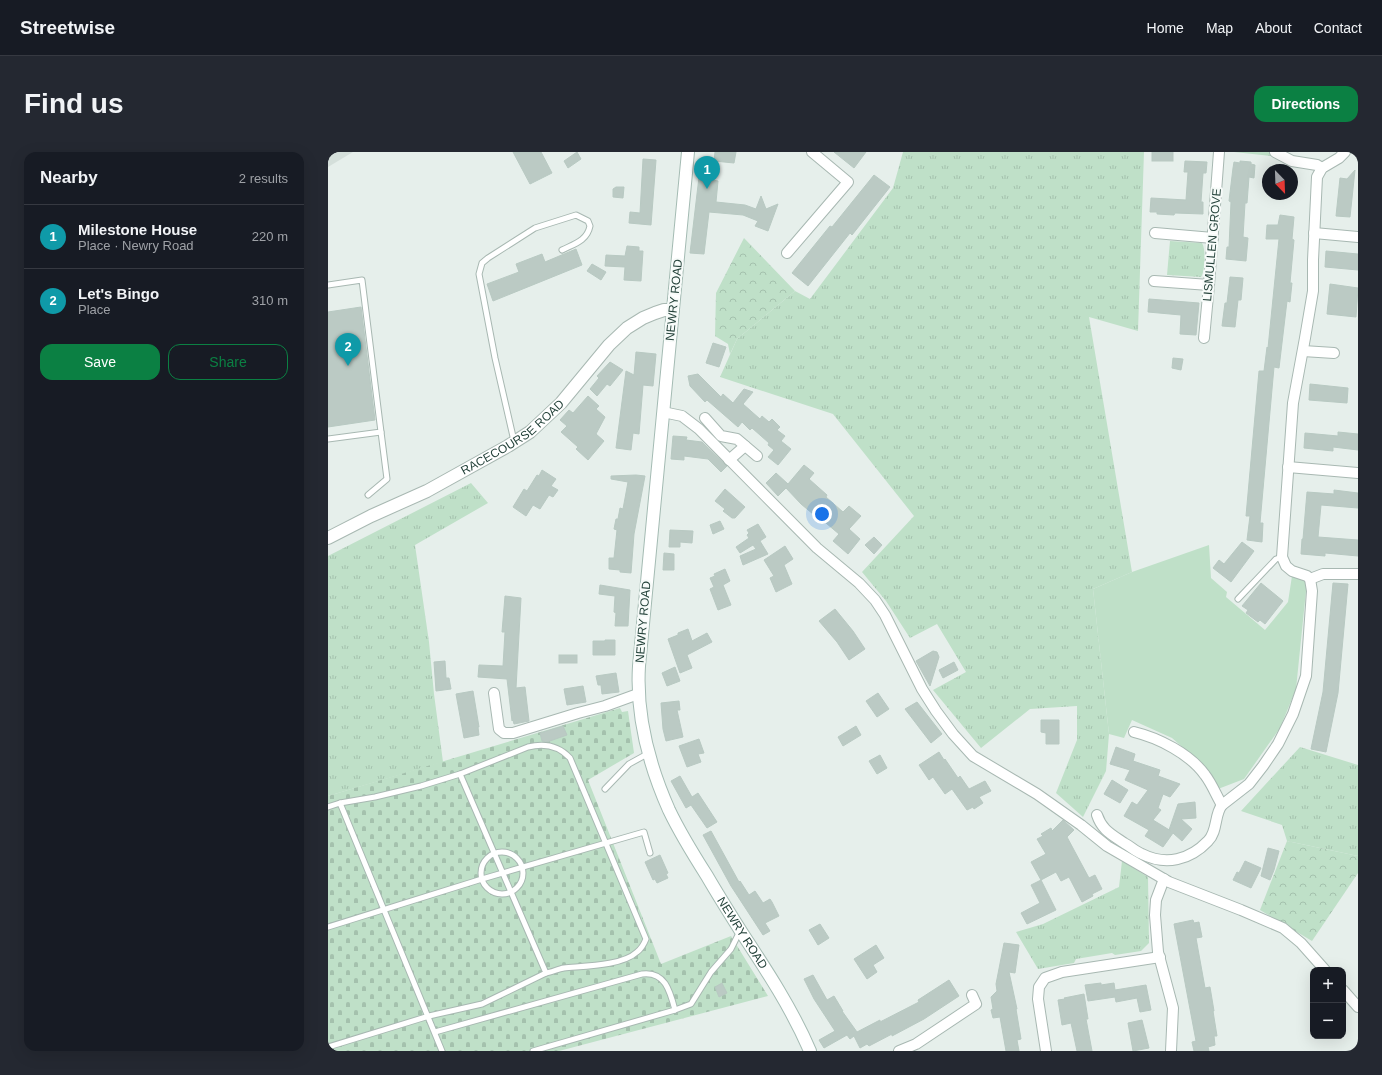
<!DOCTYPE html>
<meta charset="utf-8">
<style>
body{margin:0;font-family:Arial,sans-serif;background:#242831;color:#f1f3f6}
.controls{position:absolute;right:12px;bottom:12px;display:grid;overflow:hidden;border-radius:8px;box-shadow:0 4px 16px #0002}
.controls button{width:36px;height:36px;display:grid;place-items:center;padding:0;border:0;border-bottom:1px solid #363941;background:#171b24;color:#f1f3f6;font:20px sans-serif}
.compass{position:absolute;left:934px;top:12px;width:36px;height:36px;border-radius:50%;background:#171b24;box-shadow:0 4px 16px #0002;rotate:157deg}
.you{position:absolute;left:494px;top:362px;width:14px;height:14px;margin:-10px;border:3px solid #fff;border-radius:50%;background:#1a73e8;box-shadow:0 0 0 6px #1a73e833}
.badge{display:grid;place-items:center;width:26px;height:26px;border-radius:50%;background:#0b8043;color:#fff;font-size:13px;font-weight:700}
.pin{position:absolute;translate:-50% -33px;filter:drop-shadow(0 1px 2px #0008)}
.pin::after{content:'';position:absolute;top:21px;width:14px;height:12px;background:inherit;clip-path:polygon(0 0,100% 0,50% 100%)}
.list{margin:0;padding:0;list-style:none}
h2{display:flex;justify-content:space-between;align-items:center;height:52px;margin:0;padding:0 16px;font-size:17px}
h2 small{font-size:13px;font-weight:400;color:#9ea1a6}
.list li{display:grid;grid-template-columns:26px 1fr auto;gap:12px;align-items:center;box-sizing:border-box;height:64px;padding:0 16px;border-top:1px solid #363941}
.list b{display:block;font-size:15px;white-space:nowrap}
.list p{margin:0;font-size:13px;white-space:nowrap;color:#9ea1a6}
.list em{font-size:13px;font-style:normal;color:#9ea1a6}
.actions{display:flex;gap:8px;padding:12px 16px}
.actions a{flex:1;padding:9px 0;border:1px solid #0b8043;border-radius:12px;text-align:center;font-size:14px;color:#0b8043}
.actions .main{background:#0b8043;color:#fff}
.map{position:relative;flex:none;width:1030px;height:899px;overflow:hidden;border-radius:12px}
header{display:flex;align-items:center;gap:24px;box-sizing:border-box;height:56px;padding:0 20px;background:#171b24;border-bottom:1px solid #363941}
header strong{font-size:19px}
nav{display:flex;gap:22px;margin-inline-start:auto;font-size:14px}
.intro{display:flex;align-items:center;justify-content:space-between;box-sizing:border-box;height:96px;padding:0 24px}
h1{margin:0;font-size:28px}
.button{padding:10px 18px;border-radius:12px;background:#0b8043;color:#fff;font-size:14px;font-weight:700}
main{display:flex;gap:24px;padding:0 24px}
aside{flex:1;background:#171b24;border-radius:12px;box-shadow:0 4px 16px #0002}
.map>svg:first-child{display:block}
.built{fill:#d4dfda}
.grass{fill:url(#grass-tufts)}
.forest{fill:url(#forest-crowns)}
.cemetery{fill:url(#cemetery-stones)}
.park{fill:#bfe0c8}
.building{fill:#bbcac4;stroke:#b8c9c2}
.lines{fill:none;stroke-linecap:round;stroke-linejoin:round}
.service-casing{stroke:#a8b8b2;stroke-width:7}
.minor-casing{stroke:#a8b8b2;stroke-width:12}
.tertiary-casing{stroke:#a8b8b2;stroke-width:14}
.secondary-casing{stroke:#a4bbb3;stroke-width:14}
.service{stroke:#fff;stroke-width:5}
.minor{stroke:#fff;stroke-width:10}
.tertiary{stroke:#fff;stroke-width:12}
.secondary{stroke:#fff;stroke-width:12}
.labels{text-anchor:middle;stroke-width:4;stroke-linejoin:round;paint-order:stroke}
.street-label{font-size:12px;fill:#24423a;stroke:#f7fbf9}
</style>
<header>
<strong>Streetwise</strong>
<nav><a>Home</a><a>Map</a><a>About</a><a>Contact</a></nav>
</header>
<div class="intro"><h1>Find us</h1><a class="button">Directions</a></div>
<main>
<aside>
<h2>Nearby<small>2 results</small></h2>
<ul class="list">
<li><span class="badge" style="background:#0f9aa8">1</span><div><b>Milestone House</b><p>Place · Newry Road</p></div><em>220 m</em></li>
<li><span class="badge" style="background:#0f9aa8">2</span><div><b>Let's Bingo</b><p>Place</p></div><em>310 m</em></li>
</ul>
<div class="actions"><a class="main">Save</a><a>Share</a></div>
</aside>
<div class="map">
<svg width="1030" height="899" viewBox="0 0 1030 899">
<defs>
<pattern id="grass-tufts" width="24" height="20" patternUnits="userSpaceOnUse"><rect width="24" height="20" fill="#bfe0c8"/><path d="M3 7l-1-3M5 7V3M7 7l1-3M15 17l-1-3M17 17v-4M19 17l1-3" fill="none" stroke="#a4c1ad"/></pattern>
<pattern id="forest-crowns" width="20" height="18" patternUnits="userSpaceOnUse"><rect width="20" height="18" fill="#bfe0c8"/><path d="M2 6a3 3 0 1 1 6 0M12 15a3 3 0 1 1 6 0" fill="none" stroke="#a4c1ad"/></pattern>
<pattern id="cemetery-stones" width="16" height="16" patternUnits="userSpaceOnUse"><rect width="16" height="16" fill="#bfe0c8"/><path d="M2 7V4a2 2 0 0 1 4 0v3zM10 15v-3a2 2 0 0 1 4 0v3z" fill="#a4c1ad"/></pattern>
</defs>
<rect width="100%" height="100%" fill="#e6efeb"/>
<polygon class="built" points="0,0 25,0 0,15"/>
<g class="grass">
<polygon points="575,0 816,0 810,179 761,165 804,420 765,437 781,582 778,619 755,665 728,641 749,588 749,554 702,557 653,596 605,538 638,520 609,472 582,486 558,449 534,420 586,364 505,262 392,225 409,187 467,139 482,147 565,36"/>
<polygon points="906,0 943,0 943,4"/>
<path d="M842 89 874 91C878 97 877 119 873 125L839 123Z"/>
<polygon points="143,331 160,351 87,393 101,490 106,542 115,610 0,644 0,404"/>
<polygon points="972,595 1030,613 1030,704 959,689 954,673 913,659"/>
<polygon points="794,709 820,725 821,791 813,799 787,803 784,801 748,807 746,811 710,817 688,780 715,772 791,735"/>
</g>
<g class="forest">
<polygon points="416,86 467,139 409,187 402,202 400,192 387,184 388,141"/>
<polygon points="959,689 1030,704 1030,721 984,789 932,758"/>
</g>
<polygon class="cemetery" points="292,556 294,560 300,559 306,601 260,628 333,812 403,784 440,844 231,899 0,899 0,644"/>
<polygon class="park" points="881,393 883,426 899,440 898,445 937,478 960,450 964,424 979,429 968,537 952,576 916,627 890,637 875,613 844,586 804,568 796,586 781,582 765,437 804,420"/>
<g class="building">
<polygon points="185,0 213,0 224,21 202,32"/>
<polygon points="249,0 253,7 240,16 236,9"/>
<polygon points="387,0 408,0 406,11 386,9"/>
<polygon points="506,0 538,0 526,16"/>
<rect x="824" y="0" width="21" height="9"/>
<polygon points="315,7 328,8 323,73 301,71 302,60 312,61"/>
<polygon points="857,9 879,10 878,21 875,21 873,50 875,50 875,62 847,61 846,63 829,62 829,60 822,60 823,46 858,48 860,20 856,20"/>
<polygon points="912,9 923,10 923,12 927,13 926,26 921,25 919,51 917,51 915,85 920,86 918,109 898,107 899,95 901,95 903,50 901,49 905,16 906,10 912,11"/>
<polygon points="374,18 380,27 390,29 388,50 417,53 428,57 433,44 438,57 450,52 440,79 427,74 430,69 415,63 381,60 376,102 362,101 371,25 372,25"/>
<polygon points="1027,18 1022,65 1008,64 1012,26 1019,27"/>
<polygon points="546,23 562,35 524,83 522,81 480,134 464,121 502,74 504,75"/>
<polygon points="288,35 296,35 295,46 285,45 285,37"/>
<polygon points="952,63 966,65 964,87 966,88 962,131 964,131 962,150 959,149 951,216 946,215 932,371 935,371 934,390 919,388 922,364 918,364 931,219 936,219 939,195 940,196 951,87 938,87 939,73 950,73"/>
<polygon points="299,94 311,95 311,99 315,99 313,129 296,128 297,115 277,114 278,103 297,104"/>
<polygon points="248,97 254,113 165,149 159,132 191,120 188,112 214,102 217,110"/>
<polygon points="998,99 1030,102 1030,118 997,115"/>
<polygon points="264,112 278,120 273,128 259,119"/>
<polygon points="902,125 915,126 913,148 910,148 907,175 894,174 897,151 899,151"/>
<polygon points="1002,132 1030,136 1028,165 999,162"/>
<polygon points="821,147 871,151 868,183 852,182 853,163 820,160"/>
<polygon points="33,155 47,268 0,275 0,160"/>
<polygon points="385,191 398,195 391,215 378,211"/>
<polygon points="308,200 328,202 325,234 315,233 311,282 305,281 303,298 288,296 298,219 306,223"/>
<polygon points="845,206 855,207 853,218 844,216"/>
<polygon points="282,210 295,218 282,234 279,232 269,244 262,237 271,226 269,224"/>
<polygon points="370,222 393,245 395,242 405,251 416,237 425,240 415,252 432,267 434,264 441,270 444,267 452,275 449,278 457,284 453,289 463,297 450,313 440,305 446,298 440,293 441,291 424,276 422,278 414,270 410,275 379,248 377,250 362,234 360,224"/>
<polygon points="982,232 1020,236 1019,251 981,248"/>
<polygon points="260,244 271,254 268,257 277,265 268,282 276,289 260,308 248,297 250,295 233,280 239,274 232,268 241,258 245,261"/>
<polygon points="1010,280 1030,282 1030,298 1005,295 1005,299 976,296 977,281 1010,284"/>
<polygon points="345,284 359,285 358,288 374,290 399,314 393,320 380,307 356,304 356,308 343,307"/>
<polygon points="476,313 486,321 481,327 499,343 498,345 515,360 521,354 533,364 521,377 532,387 520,402 505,389 511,382 492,366 491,367 473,352 458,336 450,344 438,331 448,321 460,332"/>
<polygon points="214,318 228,327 223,334 230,338 225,345 221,343 212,357 205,353 198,364 185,355 196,337 199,339 209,323 211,324"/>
<polygon points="308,323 317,324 306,382 303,421 292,420 292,418 281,417 281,406 286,406 289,378 286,377 288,367 290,367 292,356 295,357 300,330 283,327 283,324"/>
<polygon points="397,337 417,355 407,366 404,366 395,359 397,357 387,349"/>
<polygon points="1006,338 1030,341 1030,356 993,353 990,385 1030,388 1030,404 997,401 997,404 973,402 974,387 975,387 979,340 1006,342"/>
<polygon points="392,369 396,377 385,382 382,373"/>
<polygon points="430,372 438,385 432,389 440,402 415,413 412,404 428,397 425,393 412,401 408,395 421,386 419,383 421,381 419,378"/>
<polygon points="342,378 365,379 364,391 352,390 352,395 341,395"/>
<polygon points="546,385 554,393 546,402 537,393"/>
<polygon points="914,390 926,399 903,430 885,416 891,408 896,412"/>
<polygon points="457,394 465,407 456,413 464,432 448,440 442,426 446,424 436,408"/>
<polygon points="336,401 346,402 346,418 335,418"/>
<polygon points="397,417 402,429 395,433 403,453 390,458 382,437 386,435 382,426 387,424 386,422"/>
<polygon points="933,431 955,449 937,472 932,468 930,470 918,461 920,458 914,454"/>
<polygon points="1005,431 1020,432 1010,541 998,600 983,597 995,540"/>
<polygon points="272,433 302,438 300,474 287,474 288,461 286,460 287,444 271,442"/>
<polygon points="177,444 193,446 188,536 197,535 201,569 186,572 185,568 184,569 179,527 150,525 151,513 175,514 177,480 174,480"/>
<polygon points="507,457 525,479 537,497 521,508 509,490 491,469"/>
<polygon points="360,477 364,489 379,481 384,490 359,503 364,516 352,521 340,487 350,483 350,481"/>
<polygon points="277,488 287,488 287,503 265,503 265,489 277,489"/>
<polygon points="605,499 609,500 611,505 602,534 588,509"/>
<rect x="231" y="503" width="18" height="8"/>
<polygon points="117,509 118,526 121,526 123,537 108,539 106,510"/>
<polygon points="626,510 630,518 615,526 611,518"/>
<polygon points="347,515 352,529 339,534 334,521"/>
<polygon points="288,521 291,540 274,542 273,533 270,533 268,524"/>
<polygon points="255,534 258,550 239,553 236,537"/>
<polygon points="145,539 151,575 150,575 151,583 136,586 128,542"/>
<polygon points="550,541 561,557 549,565 538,549"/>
<polygon points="351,549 352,558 349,558 355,585 338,589 335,577 333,551"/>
<polygon points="589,550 614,582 603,591 577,557"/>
<polygon points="713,568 731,568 731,592 718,592 718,581 713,580"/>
<polygon points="235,574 239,583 219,590 214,589 212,581"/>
<polygon points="528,574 533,583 515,594 510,585"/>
<polygon points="371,587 376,601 370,602 373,610 359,615 351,594"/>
<polygon points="788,595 807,602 805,609 832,618 830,624 852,632 842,645 835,642 830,656 833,658 825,668 843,679 841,678 850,652 867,650 868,666 853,667 864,677 854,689 845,681 835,695 817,684 821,678 796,664 804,650 809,653 820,638 797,628 802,618 782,612"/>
<polygon points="611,600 616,608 617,607 630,626 632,624 641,637 657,629 663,639 651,645 655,651 646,657 645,655 639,658 624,637 617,642 605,625 601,628 591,613"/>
<polygon points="552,603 559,616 549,622 541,609"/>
<polygon points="352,624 364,645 370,641 389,670 379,676 363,653 358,656 343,629"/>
<polygon points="784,628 800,638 792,651 776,642"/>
<polygon points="735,668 746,678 739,685 761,726 767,723 774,737 764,742 765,744 754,750 741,725 733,729 728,720 713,728 703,710 718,702 709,687 715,684 713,682 723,676 724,679"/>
<polygon points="383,679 411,730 412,729 421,743 427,739 435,751 442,747 444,750 451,764 437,771 442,779 435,783 403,734 375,683"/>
<polygon points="940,696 951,699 946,718 942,728 933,724"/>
<polygon points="332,703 340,721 338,722 340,726 329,731 327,727 325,728 317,710"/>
<polygon points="917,709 933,716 923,736 905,728 909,720 911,721"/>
<polygon points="713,728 728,758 699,772 693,761 712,751 703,733"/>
<polygon points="865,768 866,771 871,770 874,785 868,786 877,836 882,835 886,859 885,859 889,884 886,884 887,893 880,895 881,899 866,899 864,890 868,889 846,772"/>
<polygon points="492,772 501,786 490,793 481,778"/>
<polygon points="676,791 691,793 687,821 681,820 689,857 688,857 693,887 689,888 691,899 678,899 672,865 665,866 663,858 665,857 663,845 669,839 668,832"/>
<polygon points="548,793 556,806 545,813 549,820 539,827 526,807"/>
<polygon points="485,823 499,848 506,844 515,859 514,859 529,880 552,868 552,870 591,850 590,848 621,828 631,844 596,867 564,884 564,882 541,894 539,892 532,896 526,884 522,887 519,883 496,896 491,888 507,879 486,847 476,827"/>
<polygon points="394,831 399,841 391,845 387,835"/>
<polygon points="773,831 773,833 786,831 787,838 818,833 823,858 812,860 809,846 788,850 787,845 760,849 757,833"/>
<polygon points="756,842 760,867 758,867 764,899 749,899 743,871 734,873 730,848 737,847 736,846"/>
<polygon points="814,868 821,896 805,899 800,871"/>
</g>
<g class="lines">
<defs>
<g id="service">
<polyline points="0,133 34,128 53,280 0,287"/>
<path d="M186 289 167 206 151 122 154 111 160 106 207 76 248 63 260 69 262 74C259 89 246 92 234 98"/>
<polyline points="40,343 59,327 53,280"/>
<polyline points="910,447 948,407 954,405"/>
<polyline points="277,637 301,612 321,601"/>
<path d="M12 651 47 645 93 634 132 622 200 595C216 591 230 593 242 606L318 787C316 792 313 797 309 800 294 814 256 814 236 816 230 817 224 820 218 821"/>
<polyline points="0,655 12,651 114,899"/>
<circle cx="174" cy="721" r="21"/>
<polyline points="0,775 154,727 316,680 322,701"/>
<path d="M107 880 314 822C337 819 342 839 347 858"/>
<polyline points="0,895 101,864 154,852 218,821 132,622"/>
<polyline points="205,899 347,858 363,852 383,820 403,797 412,779"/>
</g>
<g id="minor">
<polyline points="947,0 964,9 989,13 994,16"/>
<polyline points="827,81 885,86"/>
<polyline points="986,81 1030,85"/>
<polyline points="459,101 520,30 484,0"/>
<polyline points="826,129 881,133"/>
<polyline points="876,186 881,133 891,0"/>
<polyline points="975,199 1006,201"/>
<polyline points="335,260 354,264 371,277 489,396 531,431 547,448 557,463 594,537 608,559 625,582 645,604 709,642 753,673 779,694 841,730 913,758 955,776 973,791 997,818"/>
<polyline points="377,266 393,284 409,287 429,304"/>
<polyline points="401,308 417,294"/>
<polyline points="960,315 1030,321"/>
<polyline points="982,427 995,422 1030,422"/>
<polyline points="166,541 171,577 176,581 185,581 250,561 277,554 310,542"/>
<path d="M806 580C831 586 862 602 877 623 884 632 888 643 894 653"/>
<path d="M769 663C774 678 783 682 796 691 802 694 807 699 814 702 838 714 862 708 880 689 890 679 886 663 894 653L921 632 935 614 950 592 965 562 978 524 984 439 982 427 979 424 964 419 958 414 954 405 965 251 977 186 985 139V108L989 25 994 16 1011 6 1017 0"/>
<polyline points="836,727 828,748 827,763 830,800 845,856 843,899"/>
<polyline points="1015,838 1030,855"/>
<polyline points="571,899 588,892 648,852 644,843"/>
<polyline points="718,899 710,847 711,835 717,826 734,820 832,805"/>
</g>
<g id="tertiary">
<path id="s1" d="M0 386 43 364 99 339 180 294 202 280 233 251 281 193 299 176 315 166 327 161 336 158H345"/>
</g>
<g id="secondary">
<path id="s2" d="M360 0 311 514C308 563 321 613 341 658 352 681 365 702 379 724 390 743 402 762 414 781 439 819 464 857 482 899"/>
</g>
</defs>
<use href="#service" class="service-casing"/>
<use href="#minor" class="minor-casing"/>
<use href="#tertiary" class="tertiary-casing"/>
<use href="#secondary" class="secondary-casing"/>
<use href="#service" class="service"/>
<use href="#minor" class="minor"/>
<use href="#tertiary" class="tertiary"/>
<use href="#secondary" class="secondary"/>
</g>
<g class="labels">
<g class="street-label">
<text transform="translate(884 93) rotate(-85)" y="4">LISMULLEN GROVE</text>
<text transform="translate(346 148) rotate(-84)" y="4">NEWRY ROAD</text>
<text dy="4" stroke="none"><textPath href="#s1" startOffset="211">RACECOURSE ROAD</textPath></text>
<text transform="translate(315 470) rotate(-85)" y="4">NEWRY ROAD</text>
<text dy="4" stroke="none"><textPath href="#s2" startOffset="808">NEWRY ROAD</textPath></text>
</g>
</g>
</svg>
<div class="controls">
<button>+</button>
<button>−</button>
</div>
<svg class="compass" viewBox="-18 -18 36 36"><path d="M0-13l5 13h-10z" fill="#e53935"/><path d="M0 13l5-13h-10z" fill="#9ea1a6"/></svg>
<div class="you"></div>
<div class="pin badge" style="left:379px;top:37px;background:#0f9aa8">1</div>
<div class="pin badge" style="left:20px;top:214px;background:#0f9aa8">2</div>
</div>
</main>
